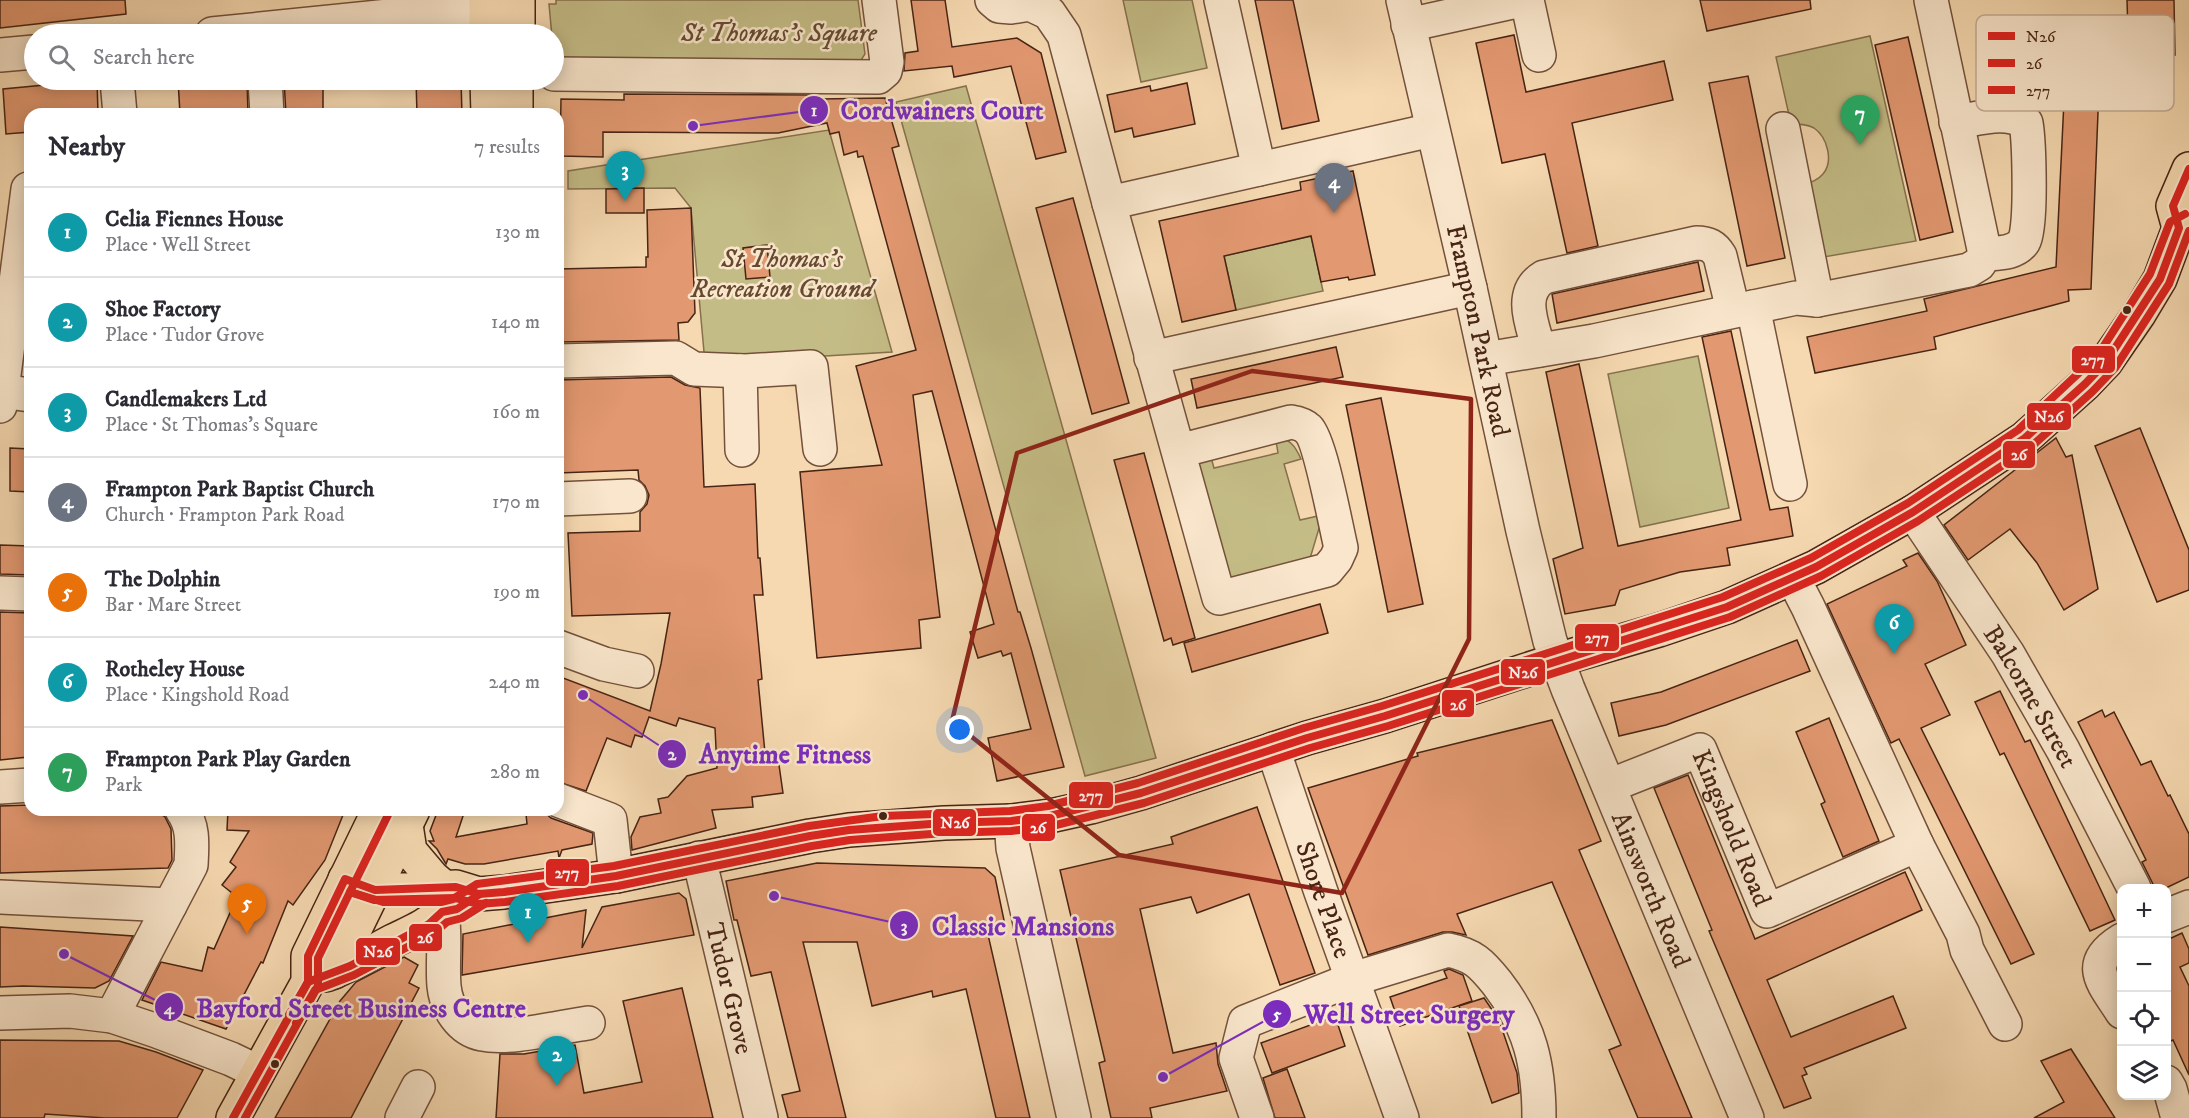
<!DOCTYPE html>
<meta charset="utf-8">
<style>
body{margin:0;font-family:"IM FELL DW Pica",serif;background:#f7f7f7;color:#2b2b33}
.controls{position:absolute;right:18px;bottom:18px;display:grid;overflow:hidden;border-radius:12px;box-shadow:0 3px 15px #0003}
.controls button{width:54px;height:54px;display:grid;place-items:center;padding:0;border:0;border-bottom:2px solid #e1e1e2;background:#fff;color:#2b2b33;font:30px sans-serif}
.you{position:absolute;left:960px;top:730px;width:21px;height:21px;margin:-15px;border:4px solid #fff;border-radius:50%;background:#1a73e8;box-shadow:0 0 0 9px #1a73e833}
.badge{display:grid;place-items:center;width:39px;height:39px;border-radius:50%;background:#db2777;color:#fff;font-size:20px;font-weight:700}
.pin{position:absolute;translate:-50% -50px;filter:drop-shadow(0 2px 3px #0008)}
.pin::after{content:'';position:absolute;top:32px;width:21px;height:18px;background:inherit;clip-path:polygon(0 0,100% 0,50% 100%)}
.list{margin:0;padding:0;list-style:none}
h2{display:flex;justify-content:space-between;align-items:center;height:78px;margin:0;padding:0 24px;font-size:26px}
h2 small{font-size:20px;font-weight:400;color:#7c7c81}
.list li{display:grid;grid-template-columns:39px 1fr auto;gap:18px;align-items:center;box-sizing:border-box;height:90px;padding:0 24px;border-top:2px solid #e1e1e2}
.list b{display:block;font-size:22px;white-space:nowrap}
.list p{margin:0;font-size:20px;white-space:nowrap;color:#7c7c81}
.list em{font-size:20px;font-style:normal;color:#7c7c81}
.icon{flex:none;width:33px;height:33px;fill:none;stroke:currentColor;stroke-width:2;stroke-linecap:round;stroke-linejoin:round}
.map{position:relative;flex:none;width:2189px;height:1118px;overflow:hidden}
.search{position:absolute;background:#fff;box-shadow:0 3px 15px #0003;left:24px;top:24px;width:540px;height:66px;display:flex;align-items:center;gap:15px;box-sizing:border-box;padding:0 21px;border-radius:33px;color:#7c7c81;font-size:22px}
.panel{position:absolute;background:#fff;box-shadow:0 3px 15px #0003;left:24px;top:108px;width:540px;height:708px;border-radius:18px}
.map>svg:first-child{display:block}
.green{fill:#c4bc86;stroke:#86704d;stroke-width:1.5}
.building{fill:#e29870;stroke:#472414;stroke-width:1.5}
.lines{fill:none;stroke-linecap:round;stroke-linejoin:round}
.minor-casing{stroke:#73513b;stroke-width:36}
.major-casing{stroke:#472414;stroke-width:36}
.minor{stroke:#f9e6cc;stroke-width:33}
.major{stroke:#f6d9b1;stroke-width:33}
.bus-1-casing{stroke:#f9e6cc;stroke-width:12}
.bus-2-casing{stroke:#f9e6cc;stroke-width:12}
.bus-3-casing{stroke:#f9e6cc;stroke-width:12}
.bus-1{stroke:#dc241f;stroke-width:8}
.bus-2{stroke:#dc241f;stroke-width:8}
.bus-3{stroke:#dc241f;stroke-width:8}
.marked{fill:none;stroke:#8f2418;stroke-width:4.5;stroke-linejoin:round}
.bus-dot{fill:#472414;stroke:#f9e6cc;stroke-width:2}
.labels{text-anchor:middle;stroke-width:5;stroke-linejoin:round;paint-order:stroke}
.park-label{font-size:26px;font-style:italic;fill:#664a30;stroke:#f9e6cc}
.street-label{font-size:26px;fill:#472414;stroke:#f9e6cc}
.key{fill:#f9e6cc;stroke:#c4ac95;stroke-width:1.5}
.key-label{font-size:16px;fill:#472414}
.leader{fill:none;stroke:#7b2cbf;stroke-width:2}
.callout-dot{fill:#7b2cbf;stroke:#f9e6cc;stroke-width:2}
.mark-label{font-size:18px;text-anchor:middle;font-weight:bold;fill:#fff}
.callout-label{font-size:27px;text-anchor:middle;font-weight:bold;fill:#7b2cbf;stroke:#f9e6cc;stroke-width:5;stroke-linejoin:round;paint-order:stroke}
.line-badge{stroke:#f9e6cc;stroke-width:2}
.badge-label{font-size:16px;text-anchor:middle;font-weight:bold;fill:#fff}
</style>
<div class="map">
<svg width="2189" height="1118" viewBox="0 0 2189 1118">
<rect width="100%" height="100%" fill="#f6d9b1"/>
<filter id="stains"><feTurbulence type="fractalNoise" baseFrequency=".00333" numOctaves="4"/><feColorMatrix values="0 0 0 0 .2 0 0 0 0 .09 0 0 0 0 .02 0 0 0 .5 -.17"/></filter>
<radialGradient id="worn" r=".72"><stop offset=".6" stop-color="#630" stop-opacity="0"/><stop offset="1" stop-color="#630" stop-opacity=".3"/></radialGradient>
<g class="green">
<polygon points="556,0 858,0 865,54 861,60 554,59 549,4 556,4"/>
<polygon points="1123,0 1192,0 1207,68 1141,82"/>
<path d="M1870 36 1916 241 1818 258 1803 185C1810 183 1818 180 1823 174 1834 161 1827 137 1814 128 1807 124 1799 124 1791 124L1776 57Z"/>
<polygon points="966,86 1156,758 1085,776 896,102"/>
<polygon points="829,130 892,352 705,363 691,208 675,188 568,189 568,171"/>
<polygon points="1311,236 1323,291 1236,310 1224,256"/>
<polygon points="1698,356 1729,508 1640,527 1608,374"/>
<path d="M1275 435C1289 439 1295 445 1301 459L1284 464 1300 520 1318 516 1320 525 1309 562 1232 589 1190 464 1209 450 1214 468 1278 453Z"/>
</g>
<g class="building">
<polygon points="0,0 125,0 126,14 0,28"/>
<polygon points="911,0 945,0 952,47 1017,38 1041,53 1066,152 1036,159 1011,66 954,77 952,66 904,71 905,53 918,51"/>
<polygon points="1255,0 1293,0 1319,121 1282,129"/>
<polygon points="1700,0 1810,0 1811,9 1707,31"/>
<polygon points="2127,0 2174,0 2175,55 2096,58 2094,36 2128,34"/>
<polygon points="1514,35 1526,92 1664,61 1673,100 1572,123 1598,246 1567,253 1545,154 1502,163 1476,43"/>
<polygon points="1908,37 1953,232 1920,240 1875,45"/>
<polygon points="2066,59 2100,62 2091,289 2068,290 2069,301 1934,337 1936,349 1815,373 1807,337 1927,311 1924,299 2056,267"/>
<polygon points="1748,76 1785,258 1747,266 1709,83"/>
<polygon points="97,80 98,114 30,114 30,132 6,134 3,89"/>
<polygon points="178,80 247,80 248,114 180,114"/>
<polygon points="284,80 323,80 323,114 286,114"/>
<polygon points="416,80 461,80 462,114 417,114"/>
<polygon points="1187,83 1195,124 1134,137 1132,128 1115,132 1107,95 1150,86 1151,91"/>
<polygon points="624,94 812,95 819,99 885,98 899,146 892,148 1018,612 1020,612 1031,648 1064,767 997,781 988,738 1031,729 1011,653 1003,656 1001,651 978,658 970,632 994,624 932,391 913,395 940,617 919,620 921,648 817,658 800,472 882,465 856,366 916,350 863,156 858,157 857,151 844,155 839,132 830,134 827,123 778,133 603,132 603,157 560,156 561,99 624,100"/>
<polygon points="1353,171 1375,275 1349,280 1348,277 1321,282 1311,236 1224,256 1236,310 1182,322 1159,221 1301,190 1300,182"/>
<polygon points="644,188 644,213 606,213 606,189"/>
<polygon points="1073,198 1129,403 1092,414 1036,208"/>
<polygon points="691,208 695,313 688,322 678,323 679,340 558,342 558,269 646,267 646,257 648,257 647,210"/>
<polygon points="767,245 770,277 746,279 743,248"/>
<polygon points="1698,262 1704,291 1557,323 1552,294"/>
<polygon points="1731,331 1770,510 1788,507 1793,536 1727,548 1730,565 1680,572 1620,590 1615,605 1565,614 1553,559 1583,548 1546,372 1579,364 1618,546 1741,520 1702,337"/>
<polygon points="1336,347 1343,377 1197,408 1191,379"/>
<polygon points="671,377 685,385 700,388 704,487 755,484 758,558 760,558 763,595 754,595 762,679 758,680 765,753 777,751 783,793 752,797 753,807 712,810 716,828 632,850 631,837 640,817 661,813 658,799 668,797 687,776 717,768 715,728 679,718 676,726 649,717 642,737 635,735 631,747 607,738 586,791 558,782 558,676 650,711 661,664 670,613 572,616 568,533 640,531 640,512 647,504 649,495 645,486 639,480 638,470 558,473 558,380"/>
<polygon points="1381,398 1423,604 1388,612 1346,405"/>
<polygon points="2140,428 2189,550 2189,590 2157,602 2095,446"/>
<polygon points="2056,438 2066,457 2072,455 2098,589 2064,610 2037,563 2010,529 1968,560 1944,525"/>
<polygon points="10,448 30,449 30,492 10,491"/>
<polygon points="1144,453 1195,638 1173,645 1171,638 1164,641 1114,460"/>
<polygon points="0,545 30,546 30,575 0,574"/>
<polygon points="1918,553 1937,581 1966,645 1925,664 1950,715 1921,728 2034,954 2011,964 1899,739 1891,743 1827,604 1907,566 1903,560"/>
<polygon points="1320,604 1328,633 1192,672 1184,643"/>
<polygon points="0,612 30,613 30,740 28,757 0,760"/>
<polygon points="1797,640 1810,671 1666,725 1619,736 1611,703 1661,692"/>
<polygon points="2000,691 2025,742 2030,740 2115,920 2090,931 2004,753 2000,755 1975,702"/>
<polygon points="2102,710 2105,717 2114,712 2141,765 2151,761 2168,796 2170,795 2189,834 2189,877 2166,888 2155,888 2142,862 2146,860 2078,722"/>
<polygon points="1829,718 1879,841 1843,857 1821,804 1825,802 1796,732"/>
<polygon points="1552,720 1601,841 1579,850 1692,1118 1638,1118 1609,1050 1621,1045 1552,882 1457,914 1466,935 1452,932 1443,932 1368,955 1308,788 1418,756 1417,753"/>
<polygon points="1688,775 1755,939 1905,872 1922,910 1767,980 1791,1037 1893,996 1906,1028 1804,1068 1807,1074 1802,1076 1811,1098 1784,1108 1709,931 1712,930 1654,788"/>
<polygon points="30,805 30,810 155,810 165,817 171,829 172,860 168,868 0,873 0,806"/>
<polygon points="1257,807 1315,973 1280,985 1249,894 1197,913 1191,897 1140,909 1173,1053 1216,1043 1218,1064 1227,1091 1150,1108 1152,1118 1111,1118 1099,1063 1105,1061 1060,870 1173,844 1171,837"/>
<polygon points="228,810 345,810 325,860 293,905 288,901 263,963 261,962 226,1029 142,1000 161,962 202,971 208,947 214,949 237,897 222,885 236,867 230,862 249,831 227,830"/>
<polygon points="438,810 465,810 456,837 527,824 526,814 543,811 551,818 593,833 592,844 562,850 559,858 558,851 484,864 465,864 448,859 446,864 437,849 429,841 434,841 430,831"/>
<polygon points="817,863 985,868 995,877 1005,925 986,926 1030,1118 996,1118 966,989 933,997 932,991 872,1006 857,942 803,942 846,1118 788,1118 782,1095 800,1091 771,972 751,976 737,920 734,920 726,881"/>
<polygon points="679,893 686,899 694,935 462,975 463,934 586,910 582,948 602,907"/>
<polygon points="0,927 133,936 109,981 95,988 23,986 0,987"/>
<polygon points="2182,933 2189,949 2189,963 2180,967 2189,986 2189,1075 2173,1040 2166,1043 2166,938 2167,940"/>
<polygon points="404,957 418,965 409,983 419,988 351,1118 275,1118 340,1001 356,982"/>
<polygon points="1449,969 1463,975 1472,1001 1400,1026 1390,997 1447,978 1444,971"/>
<polygon points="682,988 713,1118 496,1118 500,1054 524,1054 575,1045 584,1093 642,1082 623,1001"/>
<polygon points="1484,998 1499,1020 1517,1073 1519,1093 1492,1103 1459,1006"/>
<polygon points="1335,1016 1345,1046 1272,1073 1261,1043"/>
<polygon points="0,1040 119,1041 156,1052 203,1070 177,1118 105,1118 45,1114 44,1118 0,1118"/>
<polygon points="2071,1049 2115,1118 2034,1118 2064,1102 2041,1061"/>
<polygon points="1287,1069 1305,1118 1275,1118 1263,1078"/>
</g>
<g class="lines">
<defs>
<g id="minor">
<path d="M992 0 999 6 1011 7 1030 4 1049 13 1064 35 1109 203 1219 598 1327 570 1336 559 1341 548C1336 527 1320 440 1308 429 1304 425 1297 423 1291 422L1179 451"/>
<polyline points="1221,0 1259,169"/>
<path id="s1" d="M1403 0 1470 288 1523 531 1550 641 1568 689 1747 1118"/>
<polyline points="1527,0 1539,55"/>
<polyline points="1408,25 1522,0"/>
<polyline points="212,34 486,6"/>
<polyline points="0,55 34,52"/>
<polyline points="554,74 878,77 885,71 887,62 879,0"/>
<polyline points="117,80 120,114"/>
<polyline points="265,80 267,114"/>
<path d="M1956 122C1978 119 2006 109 2026 123 2029 140 2032 229 2024 241 2016 254 1998 253 1985 254"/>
<polyline points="1783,129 1817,300"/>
<polyline points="1109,203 1432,130"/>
<polyline points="1753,307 1790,484"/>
<path d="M1539 350C1533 326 1517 293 1544 277L1696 243C1708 243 1714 246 1720 256L1733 310"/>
<polyline points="1151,358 1470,288"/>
<polyline points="1486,359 1594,341 1796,298 1817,300 1969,270 1979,264 1985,254 1931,0"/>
<polyline points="558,361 676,358 694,369 745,371 811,367 820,449"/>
<polyline points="740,371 742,450"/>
<polyline points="2,391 30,395"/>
<polyline points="0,406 28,189"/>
<polyline points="558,499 630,496"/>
<path id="s2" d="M1913 512 2008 654 2063 750 2134 888"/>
<polyline points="1793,578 1808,607 1917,845 1963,934 1967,950 2005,1024"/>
<polyline points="0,593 30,594"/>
<polyline points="558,647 604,664 637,671"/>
<path id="s3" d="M1273 749 1321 892 1402 1118"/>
<path id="s4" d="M1609 786 1700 750 1767 911 1917 845"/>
<polyline points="0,787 30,785"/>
<polyline points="558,800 610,820 616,876"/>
<polyline points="1011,821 1013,848 1074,1118"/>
<path id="s5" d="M699 858 761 1118"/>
<polyline points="0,897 170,905"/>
<path d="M442 912C446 937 442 962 444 986 446 1007 460 1030 482 1034 509 1040 559 1027 588 1023"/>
<polyline points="2166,916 2189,907"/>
<path d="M2122 940C2083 964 2103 982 2122 1012"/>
<polyline points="0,1013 70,1011 112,1016 154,1030 231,1059 258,1072"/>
<path d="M112 1016 191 865C192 845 194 826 182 810"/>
<polyline points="2166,1082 2170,1089 2178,1118"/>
<polyline points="402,1118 418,1087"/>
<path d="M1257 1118 1236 1058 1245 1022 1353 979 1448 950C1473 955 1481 963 1497 983 1530 1026 1539 1064 1539 1118"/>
</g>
<g id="major">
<polyline points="486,0 486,34"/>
<polyline points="518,34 518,0"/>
<polyline points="487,80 488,114"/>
<polyline points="516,80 516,114"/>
<polyline points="406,825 410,851 432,877 445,888"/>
<polyline points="345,879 375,890 409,890 456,887 479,894 504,892 616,876 810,836 849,830 944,823 1011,821 1050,816 1091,807 1141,793 1307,738 1385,716 1557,660 1659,630 1727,607 1816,567 1913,512 2025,438 2085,384 2106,362 2139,314 2160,279 2179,228 2173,206 2189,169"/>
<polyline points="334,972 413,810"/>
<path d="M326 975C350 966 370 953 393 941 411 932 427 926 442 912"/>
<polyline points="233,1118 308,982 308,956 379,810"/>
</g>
</defs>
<use href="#minor" class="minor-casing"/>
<use href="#major" class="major-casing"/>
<use href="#minor" class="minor"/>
<use href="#major" class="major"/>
<defs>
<g id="bus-1">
<polyline points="287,1018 308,982 350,966 429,924 442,912 457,909 480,894"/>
<polyline points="233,1118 308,982 308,956 345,879 375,890 456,887 479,894 504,892 616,876 810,836 849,830 944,823 1011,821 1050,816 1141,793 1307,738 1385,716 1727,607 1816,567 1913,512 2025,438 2085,384 2106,362 2160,279 2179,228 2173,206 2189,169"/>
</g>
<g id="bus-2">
<polyline points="296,1023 315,990 354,975 434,933 447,922 462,918 486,903"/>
<polyline points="245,1118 318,986 318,958 350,892 374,900 455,898 478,904 505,902 618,886 812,846 850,840 945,833 1011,831 1052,826 1144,803 1310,748 1388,726 1730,617 1821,576 1918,521 2032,446 2092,392 2115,368 2169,284 2189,231"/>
</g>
<polyline id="bus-3" points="388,815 350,892 383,902 441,902 453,899 477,884 614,866 809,826 883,816 1010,811 1048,806 1138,783 1304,728 1382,706 1723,597 1811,558 1908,503 2018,430 2098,355 2150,274 2170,222 2185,214"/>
</defs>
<use href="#bus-1" class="bus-1-casing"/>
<use href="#bus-2" class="bus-2-casing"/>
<use href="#bus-3" class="bus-3-casing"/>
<use href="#bus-1" class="bus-1"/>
<use href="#bus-2" class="bus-2"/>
<use href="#bus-3" class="bus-3"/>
</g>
<path class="marked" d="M1252 371 1471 399 1469 639 1342 893 1119 855 952 721 1017 453Z"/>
<g class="bus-dot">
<circle cx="2127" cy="310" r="5"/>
<circle cx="883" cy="816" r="5"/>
<circle cx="275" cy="1064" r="5"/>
</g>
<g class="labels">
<g class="park-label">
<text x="779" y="41">St Thomas's Square</text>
<text x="782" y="267">St Thomas's<tspan x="782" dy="30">Recreation Ground</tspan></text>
</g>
<g class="street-label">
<text dy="9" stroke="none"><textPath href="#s1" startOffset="339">Frampton Park Road</textPath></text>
<text dy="9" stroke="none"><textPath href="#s2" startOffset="219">Balcorne Street</textPath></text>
<text dy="9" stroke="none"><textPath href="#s4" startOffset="182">Kingshold Road</textPath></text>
<text dy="9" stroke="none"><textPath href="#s1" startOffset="926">Ainsworth Road</textPath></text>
<text dy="9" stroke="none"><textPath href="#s3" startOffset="159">Shore Place</textPath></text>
<text dy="9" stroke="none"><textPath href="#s5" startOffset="134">Tudor Grove</textPath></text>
</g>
</g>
<rect x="1976" y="15" width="198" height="96" rx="9" class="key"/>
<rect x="1988" y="32" width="27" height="8" fill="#dc241f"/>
<rect x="1988" y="59" width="27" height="8" fill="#dc241f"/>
<rect x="1988" y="86" width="27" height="8" fill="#dc241f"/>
<g class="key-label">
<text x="2026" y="42">N26</text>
<text x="2026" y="69">26</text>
<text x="2026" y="96">277</text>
</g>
<path class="leader" d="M693 126L814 110M583 695L672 754M774 896L904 925M64 954L169 1007M1163 1077L1277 1014"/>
<g class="callout-dot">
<circle cx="693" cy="126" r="6"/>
<circle cx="583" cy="695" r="6"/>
<circle cx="774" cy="896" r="6"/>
<circle cx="64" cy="954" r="6"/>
<circle cx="1163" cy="1077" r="6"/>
<circle cx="814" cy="110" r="15"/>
<circle cx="672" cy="754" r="15"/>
<circle cx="904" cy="925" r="15"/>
<circle cx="169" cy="1007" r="15"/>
<circle cx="1277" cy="1014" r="15"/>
</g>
<g class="mark-label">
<text x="814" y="116">1</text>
<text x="672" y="760">2</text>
<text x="904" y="932">3</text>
<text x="169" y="1014">4</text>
<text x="1277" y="1020">5</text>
</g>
<g class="callout-label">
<text x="942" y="119">Cordwainers Court</text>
<text x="785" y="763">Anytime Fitness</text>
<text x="1023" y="935">Classic Mansions</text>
<text x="361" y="1017">Bayford Street Business Centre</text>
<text x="1409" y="1023">Well Street Surgery</text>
</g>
<g class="line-badge">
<rect x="2071" y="345" width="45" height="29" rx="6" fill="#dc241f"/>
<rect x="2026" y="402" width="46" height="29" rx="6" fill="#dc241f"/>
<rect x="2002" y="440" width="34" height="29" rx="6" fill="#dc241f"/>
<rect x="1574" y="623" width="46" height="29" rx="6" fill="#dc241f"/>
<rect x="1500" y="658" width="46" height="28" rx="6" fill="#dc241f"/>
<rect x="1441" y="689" width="34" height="29" rx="6" fill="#dc241f"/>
<rect x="1068" y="781" width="46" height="28" rx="6" fill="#dc241f"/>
<rect x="932" y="808" width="45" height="29" rx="6" fill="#dc241f"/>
<rect x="1021" y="813" width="35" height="29" rx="6" fill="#dc241f"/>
<rect x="545" y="858" width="45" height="29" rx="6" fill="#dc241f"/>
<rect x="408" y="923" width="35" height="29" rx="6" fill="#dc241f"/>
<rect x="355" y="937" width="46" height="29" rx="6" fill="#dc241f"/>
</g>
<g class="badge-label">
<text x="2093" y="365">277</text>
<text x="2049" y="422">N26</text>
<text x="2019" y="460">26</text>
<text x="1597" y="643">277</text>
<text x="1523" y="678">N26</text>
<text x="1458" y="710">26</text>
<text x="1091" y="801">277</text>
<text x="955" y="828">N26</text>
<text x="1038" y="833">26</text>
<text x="567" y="878">277</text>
<text x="425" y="943">26</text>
<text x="378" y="957">N26</text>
</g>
<rect width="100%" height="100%" filter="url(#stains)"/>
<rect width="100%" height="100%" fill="url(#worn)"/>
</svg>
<div class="controls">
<button>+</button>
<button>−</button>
<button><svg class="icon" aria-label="locate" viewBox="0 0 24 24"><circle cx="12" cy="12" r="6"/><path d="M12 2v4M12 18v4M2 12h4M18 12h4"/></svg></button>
<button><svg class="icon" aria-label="layers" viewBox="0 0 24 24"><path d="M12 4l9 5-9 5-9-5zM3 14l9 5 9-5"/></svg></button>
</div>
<div class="you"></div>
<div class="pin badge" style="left:528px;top:943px;background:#0f9aa8">1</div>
<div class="pin badge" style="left:557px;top:1086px;background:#0f9aa8">2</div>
<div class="pin badge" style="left:625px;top:201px;background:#0f9aa8">3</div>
<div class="pin badge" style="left:1334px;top:213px;background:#6b7280">4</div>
<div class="pin badge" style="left:247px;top:934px;background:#e8710a">5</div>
<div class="pin badge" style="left:1894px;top:654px;background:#0f9aa8">6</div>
<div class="pin badge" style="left:1860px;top:145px;background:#2e9e5b">7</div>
<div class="search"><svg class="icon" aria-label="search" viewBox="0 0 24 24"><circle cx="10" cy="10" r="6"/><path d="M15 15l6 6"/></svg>Search here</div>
<section class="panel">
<h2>Nearby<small>7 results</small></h2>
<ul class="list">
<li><span class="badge" style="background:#0f9aa8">1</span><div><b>Celia Fiennes House</b><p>Place · Well Street</p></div><em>130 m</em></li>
<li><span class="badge" style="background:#0f9aa8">2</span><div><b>Shoe Factory</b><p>Place · Tudor Grove</p></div><em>140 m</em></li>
<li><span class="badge" style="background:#0f9aa8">3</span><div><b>Candlemakers Ltd</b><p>Place · St Thomas's Square</p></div><em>160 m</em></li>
<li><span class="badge" style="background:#6b7280">4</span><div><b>Frampton Park Baptist Church</b><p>Church · Frampton Park Road</p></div><em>170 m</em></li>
<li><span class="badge" style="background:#e8710a">5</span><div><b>The Dolphin</b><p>Bar · Mare Street</p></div><em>190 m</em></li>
<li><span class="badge" style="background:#0f9aa8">6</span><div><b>Rotheley House</b><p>Place · Kingshold Road</p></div><em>240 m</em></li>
<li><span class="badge" style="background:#2e9e5b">7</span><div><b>Frampton Park Play Garden</b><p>Park</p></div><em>280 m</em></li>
</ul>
</section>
</div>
